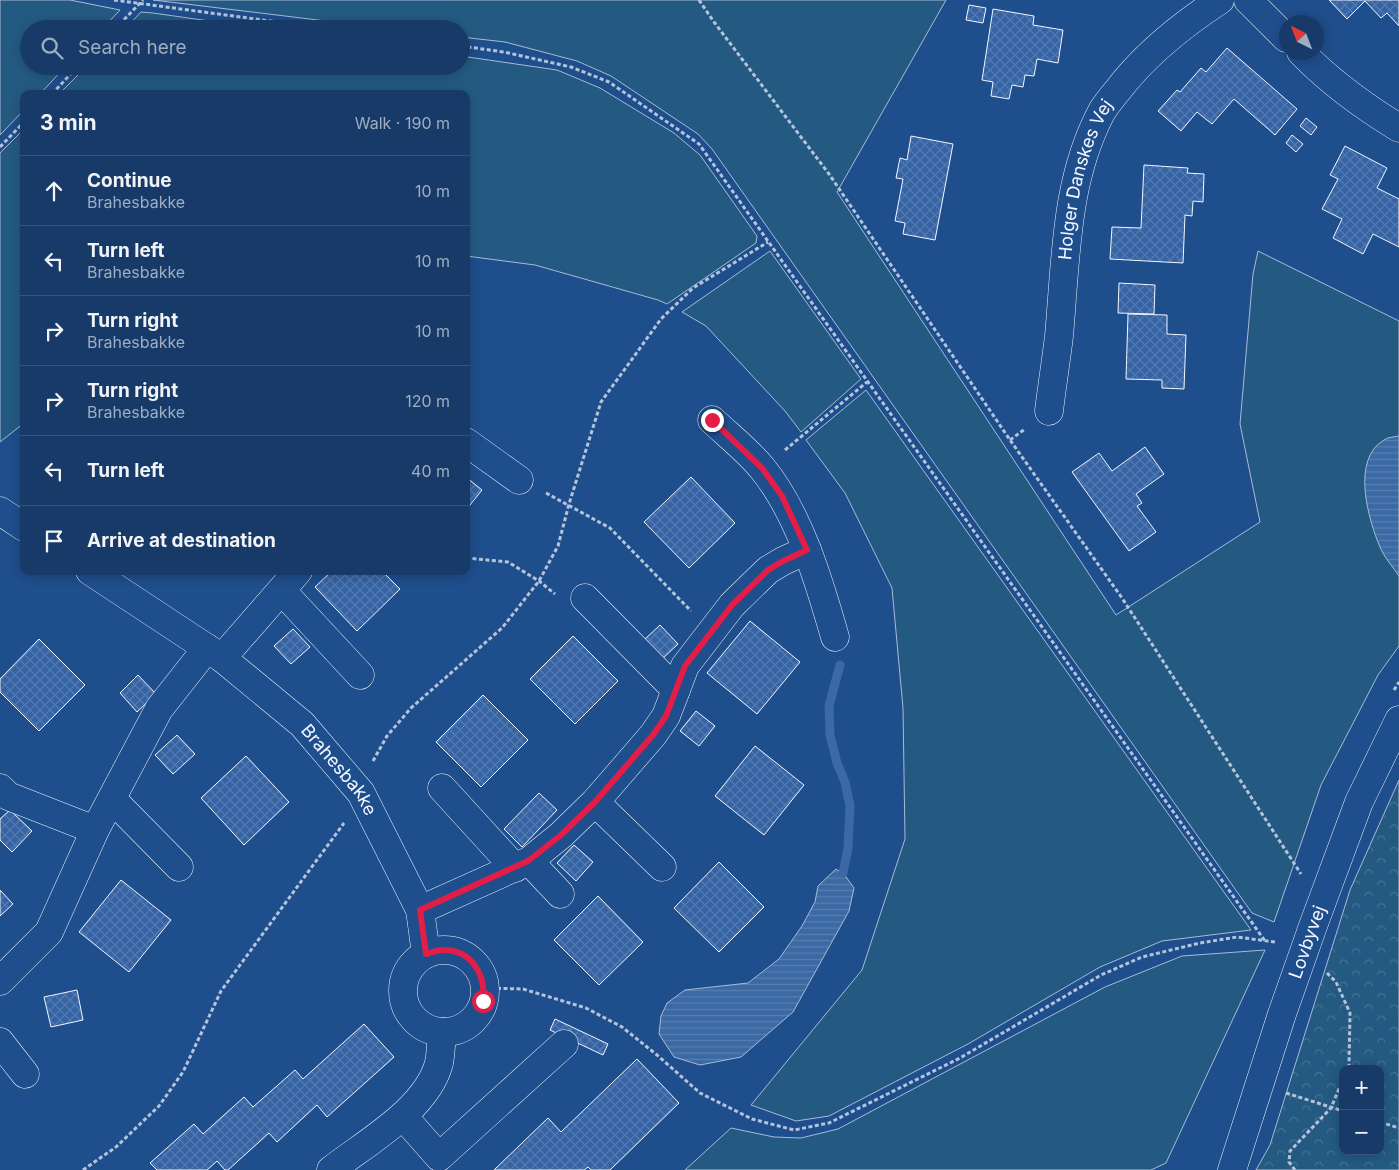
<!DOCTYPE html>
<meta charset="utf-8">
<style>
body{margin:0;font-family:Inter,sans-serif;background:#20416f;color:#f1f3f6}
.controls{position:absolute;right:15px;bottom:15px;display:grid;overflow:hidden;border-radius:10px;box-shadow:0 2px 12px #0003}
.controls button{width:45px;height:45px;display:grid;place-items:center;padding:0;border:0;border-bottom:1px solid #36547d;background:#173a69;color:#f1f3f6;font:25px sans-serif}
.compass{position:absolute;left:1279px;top:15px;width:45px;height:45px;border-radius:50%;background:#173a69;box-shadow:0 2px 12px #0003;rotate:318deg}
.stop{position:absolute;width:15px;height:15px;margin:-11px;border:4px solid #e11d48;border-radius:50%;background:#fff}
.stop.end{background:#e11d48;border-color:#fff;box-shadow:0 1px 5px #0008}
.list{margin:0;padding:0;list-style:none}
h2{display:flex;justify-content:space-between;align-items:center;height:65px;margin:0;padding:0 20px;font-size:21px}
h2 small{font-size:16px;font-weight:400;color:#9eadc0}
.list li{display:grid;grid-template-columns:32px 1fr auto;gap:15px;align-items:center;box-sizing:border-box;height:70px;padding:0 20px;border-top:1px solid #36547d}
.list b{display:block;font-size:19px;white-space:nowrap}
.list p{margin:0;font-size:16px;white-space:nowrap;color:#9eadc0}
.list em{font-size:16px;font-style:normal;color:#9eadc0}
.icon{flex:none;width:28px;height:28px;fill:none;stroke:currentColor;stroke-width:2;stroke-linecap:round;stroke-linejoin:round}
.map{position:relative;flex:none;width:1399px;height:1170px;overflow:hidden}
.search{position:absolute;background:#173a69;box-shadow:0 2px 12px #0003;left:20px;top:20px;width:450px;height:55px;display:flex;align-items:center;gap:12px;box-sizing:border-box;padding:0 18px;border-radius:28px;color:#9eadc0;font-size:19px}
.panel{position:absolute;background:#173a69;box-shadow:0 2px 12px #0003;left:20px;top:90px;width:450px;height:485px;border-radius:10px}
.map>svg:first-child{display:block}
.green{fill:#245a82;stroke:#a8bbd7}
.forest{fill:url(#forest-crowns);stroke:#a8bbd7;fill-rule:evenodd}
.water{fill:url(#water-rules);stroke:#a8bbd7}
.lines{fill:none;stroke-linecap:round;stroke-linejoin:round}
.stream{stroke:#3b69a3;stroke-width:9}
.building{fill:url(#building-cross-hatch);stroke:#f2f6ff}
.minor-casing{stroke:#f2f6ff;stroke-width:29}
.path{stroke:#b3c4dc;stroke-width:3;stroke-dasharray:4 2.5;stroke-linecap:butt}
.minor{stroke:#1f4e8c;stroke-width:28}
.route{stroke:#e11d48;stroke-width:6}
.labels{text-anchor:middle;stroke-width:4;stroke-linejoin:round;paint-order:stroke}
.street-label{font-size:18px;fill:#f2f6ff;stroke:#1f4e8c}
</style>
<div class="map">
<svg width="1399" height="1170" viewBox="0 0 1399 1170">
<defs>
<pattern id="forest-crowns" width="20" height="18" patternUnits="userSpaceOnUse" patternTransform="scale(1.25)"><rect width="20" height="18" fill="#245a82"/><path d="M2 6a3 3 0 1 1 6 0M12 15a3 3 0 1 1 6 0" fill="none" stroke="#447295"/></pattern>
<pattern id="water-rules" width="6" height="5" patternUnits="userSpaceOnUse" patternTransform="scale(1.25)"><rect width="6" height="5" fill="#3b69a3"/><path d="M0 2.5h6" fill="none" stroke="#587fb1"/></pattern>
<pattern id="building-cross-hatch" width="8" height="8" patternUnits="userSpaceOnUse" patternTransform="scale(1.25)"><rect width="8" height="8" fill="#3563a3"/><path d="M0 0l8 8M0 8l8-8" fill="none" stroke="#537ab1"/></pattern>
</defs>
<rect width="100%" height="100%" fill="#1f4e8c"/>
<g class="green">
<polygon points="0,0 70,0 120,10 102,29 29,29 29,66 66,66 40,94 24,94 24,110 0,135"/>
<polygon points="153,0 946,0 837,192 1116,615 1260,522 1240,424 1253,274 1258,251 1399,321 1399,646 1378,675 1321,785 1274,922 1252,913 712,149 698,134 611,76 577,61 505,42 461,37 461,29 392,29"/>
<polygon points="141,12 153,13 266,29 125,29"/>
<polygon points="461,56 557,70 600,88 674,133 700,155 757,236 756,243 667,304 658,300 535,265 466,256 466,94 59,94 87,66 461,66"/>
<polygon points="24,129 24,423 0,442 0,153"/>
<polygon points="770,251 861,379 801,432 785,411 706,326 682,312"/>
<polygon points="866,390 1251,930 1162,941 1100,967 968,1044 829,1116 796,1121 751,1105 862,970 905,839 903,708 892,588 845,493 806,440"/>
<polygon points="1265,950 1166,1163 1151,1170 685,1170 731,1128 774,1137 801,1138 838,1129 1105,987 1182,956"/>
</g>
<path class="forest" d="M1399 780V1170H1256L1270 1145 1350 890ZM1343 1069H1380V1151H1343Z"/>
<g class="water">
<path d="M1399 436V576C1393 567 1384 557 1380 547 1368 519 1351 459 1384 440 1388 437 1394 437 1399 436Z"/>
<polygon points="836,869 844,874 854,888 849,911 793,1012 741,1057 700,1065 674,1057 659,1034 661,1016 667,1003 685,990 748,983 779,959 802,926 815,902 818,886"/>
</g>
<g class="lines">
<polyline class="stream" points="840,665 829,706 830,735 837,763 845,782 850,806 848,848 843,873"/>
</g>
<g class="building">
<polygon points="1329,0 1399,0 1399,26 1387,13 1381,18 1365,1 1347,19"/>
<polygon points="969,5 986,8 983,23 966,20"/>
<polygon points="993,9 1034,16 1033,25 1063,30 1058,63 1037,59 1034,76 1025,75 1023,87 1012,85 1009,99 991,96 993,82 982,80"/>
<polygon points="1227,48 1297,109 1275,135 1234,99 1212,124 1197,112 1181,131 1158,111 1177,90 1180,92 1201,68 1206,72"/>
<polygon points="1306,118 1317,127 1311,135 1300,126"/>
<polygon points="1292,135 1303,144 1296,152 1286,143"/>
<polygon points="911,136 953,144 935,240 903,234 905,223 895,221 903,179 896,178 900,158 907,160"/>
<polygon points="1345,146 1387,168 1377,188 1399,199 1399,247 1373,234 1363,254 1333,238 1342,219 1322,209 1338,179 1330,175"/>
<polygon points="1144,165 1188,168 1187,173 1204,174 1203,202 1193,201 1192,216 1185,215 1183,263 1110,259 1112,227 1141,228"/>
<polygon points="1119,283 1155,285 1154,314 1118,313"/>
<polygon points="1128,314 1167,315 1167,334 1186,335 1184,389 1162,388 1162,380 1126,379"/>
<polygon points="1145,447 1164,474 1136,494 1142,503 1137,506 1156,532 1129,551 1072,472 1099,453 1112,471"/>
<polygon points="466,477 482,490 466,510"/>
<polygon points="691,477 735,523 689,568 644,522"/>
<polygon points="332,571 382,571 400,589 357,631 315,587"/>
<polygon points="750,621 800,662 757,714 707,673"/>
<polygon points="660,625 678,644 661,660 643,641"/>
<polygon points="293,629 310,647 291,664 274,646"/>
<polygon points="573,636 618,681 575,724 530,679"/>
<polygon points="39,639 85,685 39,731 0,692 0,679"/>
<polygon points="138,675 156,694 137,712 120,693"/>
<polygon points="483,695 528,740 481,787 436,742"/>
<polygon points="696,711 715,726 699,746 680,731"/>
<polygon points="177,735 195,754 173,774 155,755"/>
<polygon points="755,746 804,785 764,835 715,796"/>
<polygon points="246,756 289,802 244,845 201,798"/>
<polygon points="539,793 557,810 522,847 504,829"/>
<polygon points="10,810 32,831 12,852 0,840 0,819"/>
<polygon points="574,845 593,862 576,881 557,863"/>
<polygon points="719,862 764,907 719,952 674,908"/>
<polygon points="121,880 171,920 129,972 79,932"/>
<polygon points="0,890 13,904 0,916"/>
<polygon points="598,896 643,942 599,985 554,940"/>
<polygon points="77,990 83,1020 51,1027 44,997"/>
<polygon points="555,1019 608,1044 603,1055 550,1030"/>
<polygon points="364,1024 394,1057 327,1117 317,1105 277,1142 269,1133 228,1170 225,1170 217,1161 207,1170 157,1170 150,1163 194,1124 203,1134 244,1097 253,1107 295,1070 303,1079"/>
<polygon points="637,1059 679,1103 610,1170 591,1170 588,1167 584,1170 494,1170 548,1118 561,1132"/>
</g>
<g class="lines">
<defs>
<g id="minor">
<polyline points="1248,0 1286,38"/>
<path d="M1301 52C1330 82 1363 106 1399 128"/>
<path id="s1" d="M1049 411C1052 386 1056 361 1059 336 1066 259 1065 180 1102 111 1107 103 1113 96 1118 90 1146 53 1182 25 1220 0"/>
<path d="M712 420C729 436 747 450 762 468 799 513 819 581 835 637"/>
<polyline points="466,442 519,480"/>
<polyline points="0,511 24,527"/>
<path id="s2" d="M90 571 222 658 302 724 361 793 420 910 426 954"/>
<polyline points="282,591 360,675"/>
<polyline points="585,598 676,690"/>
<polyline points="222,658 298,571"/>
<polyline points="0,788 8,796 95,830"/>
<polyline points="442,788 515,868"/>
<polyline points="112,799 179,867"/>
<polyline points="595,802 662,867"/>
<polyline points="529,861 560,894"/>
<polyline points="420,910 529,861 561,835 595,802 653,735 666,716 685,666 732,605 768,570 783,561 807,550"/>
<circle cx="444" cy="991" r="41"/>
<polyline points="0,981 49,932 95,830 159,709 207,648"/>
<polyline points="0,1042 25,1074"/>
<polyline points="403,1116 439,1157 564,1044"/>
<path d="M331 1170C367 1142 427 1109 439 1063 441 1053 441 1042 442 1032"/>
<path id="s3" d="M1232 1170 1282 1014 1313 926 1359 802 1399 720"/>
</g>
</defs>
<use href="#minor" class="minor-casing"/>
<g class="path">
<polyline points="114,0 330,29"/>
<polyline points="699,0 714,22 829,174 1010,440 1122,598 1301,874"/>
<polyline points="115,29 143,0"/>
<polyline points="461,46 504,52 571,67 609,82 699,144 1265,941"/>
<polyline points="52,94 78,66"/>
<polyline points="0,147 24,122"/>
<polyline points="1010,440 1025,429"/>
<polyline points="785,450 867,382"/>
<polyline points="546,493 610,528 691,611"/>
<polyline points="466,558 508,562 539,581 555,594"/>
<polyline points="1394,690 1399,682"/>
<polyline points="373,761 387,736 411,708 502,628 539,581 558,546 569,504 601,402 661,319 693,288 768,242"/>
<polyline points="1327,973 1336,982 1350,1013 1349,1065 1347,1069"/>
<polyline points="484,988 523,989 586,1008 622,1027 657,1055 700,1093 752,1119 794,1130 829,1123 960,1058 1101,975 1142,957 1200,943 1237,937 1275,942"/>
<polyline points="1286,1093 1343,1111"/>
<polyline points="1380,1122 1399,1128"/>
<polyline points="83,1170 116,1147 159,1106 183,1072 221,991 344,823"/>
<polyline points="1295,1170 1289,1162 1290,1151 1331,1108 1343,1079"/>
</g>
<use href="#minor" class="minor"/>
</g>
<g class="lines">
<path class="route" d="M483 1001C486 975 472 949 442 950 437 950 431 953 426 954L420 910 528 861 561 835 595 802 653 735 666 716 685 666 732 605 768 570 783 561 807 550 782 496 762 468 712 420"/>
</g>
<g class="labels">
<g class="street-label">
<text dy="6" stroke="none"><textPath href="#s1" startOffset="235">Holger Danskes Vej</textPath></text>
<text dy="6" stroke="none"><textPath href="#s2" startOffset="321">Brahesbakke</textPath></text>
<text dy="6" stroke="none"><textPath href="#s3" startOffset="240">Lovbyvej</textPath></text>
</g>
</g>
</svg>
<div class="controls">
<button>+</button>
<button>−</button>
</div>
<svg class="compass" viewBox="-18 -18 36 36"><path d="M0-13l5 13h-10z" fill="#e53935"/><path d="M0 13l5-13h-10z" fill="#9eadc0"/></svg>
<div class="stop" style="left:483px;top:1001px"></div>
<div class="stop end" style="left:712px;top:420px"></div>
<div class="search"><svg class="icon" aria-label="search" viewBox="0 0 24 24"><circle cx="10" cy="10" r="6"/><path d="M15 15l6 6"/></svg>Search here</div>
<section class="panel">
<h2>3 min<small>Walk · 190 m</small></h2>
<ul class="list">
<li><svg class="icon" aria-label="ahead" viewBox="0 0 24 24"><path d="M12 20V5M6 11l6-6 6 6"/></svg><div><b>Continue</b><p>Brahesbakke</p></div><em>10 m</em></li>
<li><svg class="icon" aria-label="left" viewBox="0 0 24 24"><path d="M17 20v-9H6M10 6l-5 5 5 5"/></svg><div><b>Turn left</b><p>Brahesbakke</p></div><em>10 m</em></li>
<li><svg class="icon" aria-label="right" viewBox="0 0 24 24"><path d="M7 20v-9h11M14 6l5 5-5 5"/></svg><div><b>Turn right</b><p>Brahesbakke</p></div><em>10 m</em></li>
<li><svg class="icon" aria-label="right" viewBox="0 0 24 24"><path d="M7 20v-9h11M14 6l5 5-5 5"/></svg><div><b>Turn right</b><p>Brahesbakke</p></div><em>120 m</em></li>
<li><svg class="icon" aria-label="left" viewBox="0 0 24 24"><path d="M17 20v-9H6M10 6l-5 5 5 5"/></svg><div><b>Turn left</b></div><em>40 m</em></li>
<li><svg class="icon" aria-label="arrive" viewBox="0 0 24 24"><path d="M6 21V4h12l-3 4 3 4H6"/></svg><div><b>Arrive at destination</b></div></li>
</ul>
</section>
</div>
